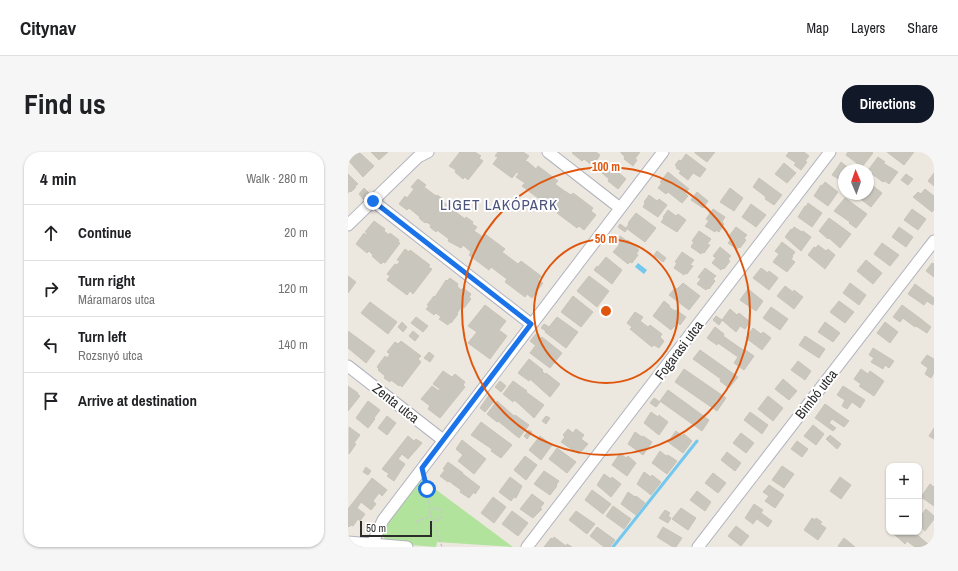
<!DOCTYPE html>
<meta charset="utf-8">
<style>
body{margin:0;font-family:"Archivo Narrow",sans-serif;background:#f6f6f6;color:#202124}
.controls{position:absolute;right:12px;bottom:12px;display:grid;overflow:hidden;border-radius:8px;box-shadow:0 1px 3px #0004}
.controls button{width:36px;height:36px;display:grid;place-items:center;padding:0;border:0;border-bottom:1px solid #e0e0e0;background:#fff;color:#202124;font:20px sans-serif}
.compass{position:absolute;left:490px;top:12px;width:36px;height:36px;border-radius:50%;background:#fff;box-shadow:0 1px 3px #0004;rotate:358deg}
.scale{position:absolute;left:12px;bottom:10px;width:72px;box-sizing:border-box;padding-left:4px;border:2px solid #2c2c2c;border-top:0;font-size:11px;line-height:14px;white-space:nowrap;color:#2c2c2c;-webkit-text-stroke:3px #fff;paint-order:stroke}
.stop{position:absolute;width:12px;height:12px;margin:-9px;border:3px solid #1a73e8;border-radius:50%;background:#fff}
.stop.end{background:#1a73e8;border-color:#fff;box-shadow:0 1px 4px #0008}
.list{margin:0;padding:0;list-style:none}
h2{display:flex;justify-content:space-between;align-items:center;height:52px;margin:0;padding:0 16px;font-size:17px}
h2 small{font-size:13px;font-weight:400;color:#757577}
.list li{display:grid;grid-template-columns:26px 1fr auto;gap:12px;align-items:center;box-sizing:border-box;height:56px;padding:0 16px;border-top:1px solid #e0e0e0}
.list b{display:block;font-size:15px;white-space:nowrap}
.list p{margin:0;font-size:13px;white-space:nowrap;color:#757577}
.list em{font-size:13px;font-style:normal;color:#757577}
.icon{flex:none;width:22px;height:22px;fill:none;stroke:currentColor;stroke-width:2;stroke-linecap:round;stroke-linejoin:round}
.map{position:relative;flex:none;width:586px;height:395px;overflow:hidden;border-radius:16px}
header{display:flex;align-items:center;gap:24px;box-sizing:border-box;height:56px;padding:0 20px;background:#fff;border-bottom:1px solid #e0e0e0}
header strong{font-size:19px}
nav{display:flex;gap:22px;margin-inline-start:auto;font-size:14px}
.intro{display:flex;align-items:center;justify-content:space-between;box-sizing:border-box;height:96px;padding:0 24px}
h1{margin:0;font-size:28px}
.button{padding:10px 18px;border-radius:16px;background:#111827;color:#fff;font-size:14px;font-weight:700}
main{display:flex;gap:24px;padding:0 24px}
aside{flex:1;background:#fff;border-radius:16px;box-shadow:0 1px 3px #0004}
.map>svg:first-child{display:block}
.green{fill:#b1e39c}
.water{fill:#74c7ed}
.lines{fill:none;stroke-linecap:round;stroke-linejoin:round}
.stream{stroke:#74c7ed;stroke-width:3}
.building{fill:#c9c6bd;stroke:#c9c4b8}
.street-casing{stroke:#b2b4bf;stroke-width:13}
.path{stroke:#c8c8c8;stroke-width:1.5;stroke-dasharray:3 2;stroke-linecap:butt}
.street{stroke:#fff;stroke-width:11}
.route{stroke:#1a73e8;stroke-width:5}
.ring{fill:none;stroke:#df570e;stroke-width:2}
.labels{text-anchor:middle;stroke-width:4;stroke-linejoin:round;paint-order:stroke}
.street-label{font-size:14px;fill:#2c2c2c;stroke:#fff}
.neighbourhood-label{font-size:15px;letter-spacing:1px;fill:#4c537d;stroke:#fff}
.centre{fill:#df570e;stroke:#fff;stroke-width:2}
.ring-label{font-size:12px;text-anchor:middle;font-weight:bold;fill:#df570e;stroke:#fff;stroke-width:4;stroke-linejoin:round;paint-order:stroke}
</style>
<header>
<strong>Citynav</strong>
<nav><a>Map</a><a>Layers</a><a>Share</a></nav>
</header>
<div class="intro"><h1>Find us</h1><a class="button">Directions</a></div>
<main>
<aside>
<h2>4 min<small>Walk · 280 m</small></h2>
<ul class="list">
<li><svg class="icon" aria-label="ahead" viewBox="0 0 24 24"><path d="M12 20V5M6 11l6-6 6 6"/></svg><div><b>Continue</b></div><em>20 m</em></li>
<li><svg class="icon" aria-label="right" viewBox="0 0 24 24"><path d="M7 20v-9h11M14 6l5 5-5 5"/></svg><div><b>Turn right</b><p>Máramaros utca</p></div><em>120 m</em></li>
<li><svg class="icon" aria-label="left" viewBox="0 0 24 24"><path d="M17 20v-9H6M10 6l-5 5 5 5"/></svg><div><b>Turn left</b><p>Rozsnyó utca</p></div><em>140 m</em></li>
<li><svg class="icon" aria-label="arrive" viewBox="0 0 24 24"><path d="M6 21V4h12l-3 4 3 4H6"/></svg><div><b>Arrive at destination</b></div></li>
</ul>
</aside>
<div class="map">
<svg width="586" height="395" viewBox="0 0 586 395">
<rect width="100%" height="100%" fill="#ede8df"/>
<polygon class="green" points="71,325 165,395 89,390 88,395 39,391 34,381 37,371"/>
<polygon class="water" points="290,111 299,118 296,122 287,115"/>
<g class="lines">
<polyline class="stream" points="265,395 349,289"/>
</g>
<g class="building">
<polygon points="0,0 11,0 26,14 15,25 0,8"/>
<polygon points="23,0 40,0 31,8"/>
<polygon points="112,0 127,0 133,4 131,6 135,9 120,28 117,25 115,27 107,20 108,18 101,14"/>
<polygon points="150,0 175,0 181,4 177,9 180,10 171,22 169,20 164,26 145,12 150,5 147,4"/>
<polygon points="225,0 248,0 252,3 245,14 236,7 234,9 224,1"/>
<polygon points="273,0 292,0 287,7 289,8 285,14 276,7 277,5 273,1"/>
<polygon points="347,0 367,0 359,10 347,1"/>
<polygon points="441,0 456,0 461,4 457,9 459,10 453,18 446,13 448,11 438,4"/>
<polygon points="500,0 524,0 525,1 514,15 498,3"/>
<polygon points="539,0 566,0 556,13"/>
<polygon points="338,2 358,17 352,25 345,21 340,28 331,21 333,19 328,16 329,14 327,13 331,8 333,9"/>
<polygon points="530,5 537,10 535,11 550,20 541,32 537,29 535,30 524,22 525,20 521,17"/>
<polygon points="180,10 188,17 190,14 210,29 207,32 215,38 204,52 196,46 194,49 174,34 177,31 168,25"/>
<polygon points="260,10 272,18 270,20 278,27 270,37 260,29 261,27 253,20"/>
<polygon points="493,10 503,18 496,18 496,29 493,27 492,28 484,23"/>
<polygon points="436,11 448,21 439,31 427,22"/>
<polygon points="320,20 341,37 337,41 340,44 334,51 320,40 318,42 310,36 314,31 312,30"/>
<polygon points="586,21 586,34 580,29"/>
<polygon points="0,22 10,32 7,34 8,35 3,40 2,39 0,41"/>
<polygon points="558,22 565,27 560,33 553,28"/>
<polygon points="411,26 434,43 426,53 417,47 418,45 405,35"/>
<polygon points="70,27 78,33 76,35 88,44 89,43 95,47 94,49 96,50 80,71 78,70 77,71 71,66 72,65 61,56 59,58 51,52 57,44 59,46 66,37 63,35"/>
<polygon points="477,30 490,40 480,54 466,44 473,33 474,34"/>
<polygon points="520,30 534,41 523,55 506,42 520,42"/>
<polygon points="16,36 22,42 16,48 11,42"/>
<polygon points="382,36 395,46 386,59 372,50"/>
<polygon points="577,37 586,44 586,58 584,60 565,45 570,40 573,42"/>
<polygon points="215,38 223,43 225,41 245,56 243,59 248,63 236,78 231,74 229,76 209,61 212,58 204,52"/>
<polygon points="349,40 360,49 355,56 343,48"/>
<polygon points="301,43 309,49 311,47 319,53 310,65 295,55 297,51 296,50"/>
<polygon points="497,46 519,62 508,76 501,71 502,70 486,59"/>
<polygon points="96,50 99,53 100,51 106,56 105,58 117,67 118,65 125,70 124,72 129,75 113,96 100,89 101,87 89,78 88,80 82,75 83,73 80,71"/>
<polygon points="460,51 474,61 464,75 450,65 457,54 458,55"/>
<polygon points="403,52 418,63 408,75 394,65"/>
<polygon points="365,57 377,65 374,70 376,72 371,80 368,78 367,80 357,74 361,69 358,67"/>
<polygon points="564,57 578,67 570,78 556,68"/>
<polygon points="320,58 328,64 330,62 338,68 329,80 313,70 316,66 315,65"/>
<polygon points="288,61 308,76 297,90 278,76 281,72 280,71"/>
<polygon points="481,66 503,82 492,96 481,86 480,87 471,79"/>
<polygon points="26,69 37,77 36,79 41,83 42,81 51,88 50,90 52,91 37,111 35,110 33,112 24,104 25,103 21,99 19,101 8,92 16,81 18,83 19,81 17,80"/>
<polygon points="272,72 279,77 277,80 270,75"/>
<polygon points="388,75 399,83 396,86 398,88 392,96 391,95 389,97 380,91 384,86 381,84"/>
<polygon points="446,75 454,80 455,79 463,85 453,99 437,85 443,77 444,78"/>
<polygon points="551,75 565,85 558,95 544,85"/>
<polygon points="126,79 135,85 137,82 157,97 154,100 170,112 173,109 193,124 190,128 195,131 184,146 179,142 177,145 157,130 159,127 143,115 141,118 121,103 123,100 115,93"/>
<polygon points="351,79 363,87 359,92 362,93 356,101 354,100 353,102 343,95 346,90 344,89"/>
<polygon points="272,84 279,89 280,88 291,98 288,102 290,103 284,111 282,110 280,112 265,100 271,93 268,90"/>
<polygon points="434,90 447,100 444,104 445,105 443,107 447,110 439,120 425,110 431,102 427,99"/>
<polygon points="534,91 551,103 542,114 526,102"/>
<polygon points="470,93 478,99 480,97 487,103 477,117 460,103 466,95 468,96"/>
<polygon points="372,95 383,104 380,107 382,109 376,117 375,116 373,118 364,111 368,106 365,104"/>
<polygon points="57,97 61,100 62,98 82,113 80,115 84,117 65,142 62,139 59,143 39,128 42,124 39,122 47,112 49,113 52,109 49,108"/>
<polygon points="309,99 318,106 315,110 306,103"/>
<polygon points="334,100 346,108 342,113 345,114 339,122 337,121 336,123 326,116 329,111 327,110"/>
<polygon points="258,105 274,118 264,132 246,118 249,114 250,115"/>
<polygon points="518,108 534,121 525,132 509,119"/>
<polygon points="584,111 586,112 586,125 578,119"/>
<polygon points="357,116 368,124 365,127 367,129 361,137 360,136 358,138 349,132 353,127 350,125"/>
<polygon points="413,116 420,121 421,119 430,126 421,138 405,126"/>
<polygon points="0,124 8,130 0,141"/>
<polygon points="241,124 261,139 249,155 229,139"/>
<polygon points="102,126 110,132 109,134 113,138 115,136 123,142 121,145 123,147 116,156 114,154 109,161 110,162 103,171 102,170 100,173 91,167 93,165 88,161 86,163 78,157 81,154 79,153 86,144 87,145 98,128 99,129"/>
<polygon points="335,131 352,144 341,158 321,143 327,136 329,137"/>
<polygon points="502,131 518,143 511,153 495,141"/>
<polygon points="567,132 586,146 585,153 579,149 576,153 560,142"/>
<polygon points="437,134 445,140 446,138 455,145 446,157 429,144"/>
<polygon points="400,137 415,149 408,159 392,148"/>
<polygon points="225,144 245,160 233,175 213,160"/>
<polygon points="316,149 322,154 321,155 327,159 328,158 338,165 332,173 330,171 323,178 305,164"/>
<polygon points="491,149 506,160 497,171 482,160"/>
<polygon points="22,150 49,170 40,182 13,161"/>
<polygon points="137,153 158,169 151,178 159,184 142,207 120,191 129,180 120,174"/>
<polygon points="554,153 573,167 567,175 555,166 552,170 545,165"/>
<polygon points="423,155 440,167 432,178 415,166"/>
<polygon points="382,157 389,163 391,161 402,170 397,177 392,174 388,180 374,168"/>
<polygon points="287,160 295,165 292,169 300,175 302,173 314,182 312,185 316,189 311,196 306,193 304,195 282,177 284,175 279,171"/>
<polygon points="368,164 374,168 371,173 365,168"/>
<polygon points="68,165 80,174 75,180 63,171"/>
<polygon points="209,165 230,180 218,196 197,180"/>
<polygon points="573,167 583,175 579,181 568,174"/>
<polygon points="54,170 59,175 55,180 50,175"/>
<polygon points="477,170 492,181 485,190 470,180"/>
<polygon points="537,170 550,180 542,191 529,181"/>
<polygon points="196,172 201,175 198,179 193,176"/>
<polygon points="367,175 376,182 375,184 395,198 396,197 406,204 396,218 386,211 390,205 370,191 369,193 359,186"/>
<polygon points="405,176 413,182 415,180 423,186 414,198 398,186"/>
<polygon points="0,179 27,199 18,211 0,196"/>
<polygon points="65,179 71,184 67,189 61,184"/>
<polygon points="188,182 193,186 187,193 182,189"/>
<polygon points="457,184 477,197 471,206 451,193"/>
<polygon points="194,185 214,201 202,216 182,201"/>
<polygon points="53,189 73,204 70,207 73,210 54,235 52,233 51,234 43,228 42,230 36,226 37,224 30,218 31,217 29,215 37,204 39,206 42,202 39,200 47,190 50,192"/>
<polygon points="525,196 546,209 541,216 537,213 535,217 523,210 526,206 521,203"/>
<polygon points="352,198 390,225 381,236 372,229 373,227 345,207"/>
<polygon points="81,200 86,204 82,210 76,206"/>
<polygon points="579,203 586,207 586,221 583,226 577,222 580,216 573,211"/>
<polygon points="181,207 195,218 194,219 197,222 198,221 212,232 202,245 182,227 181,229 170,221"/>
<polygon points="450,209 463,219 457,228 443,218"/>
<polygon points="336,217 378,246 369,259 327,230"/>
<polygon points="513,217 520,222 522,219 536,229 526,244 511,234 513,232 506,227"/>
<polygon points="95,219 104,225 107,222 117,230 115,233 117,235 92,266 80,257 82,254 73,247 84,234 91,239 92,237 85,232"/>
<polygon points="435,227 449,239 441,248 427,237"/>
<polygon points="152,229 158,234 153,240 147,235"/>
<polygon points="165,229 179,239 178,240 196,253 186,266 170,251 166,248 165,250 155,242"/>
<polygon points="0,234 10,241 9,242 12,244 0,259"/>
<polygon points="495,234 517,248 512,256 504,250 499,257 494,254 497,248 489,243"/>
<polygon points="320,238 361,268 354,279 312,249"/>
<polygon points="141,243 147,248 137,260 132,256"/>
<polygon points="420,244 435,256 425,269 410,257"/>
<polygon points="306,246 312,250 308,255 302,251"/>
<polygon points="20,249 32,258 26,266 27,267 20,276 8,266"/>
<polygon points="149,249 166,264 167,263 181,273 171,286 150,269 149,270 139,262"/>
<polygon points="477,252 501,269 496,275 484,267 481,271 488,276 485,279 467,266"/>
<polygon points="303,260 310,265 311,263 320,270 311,283 296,271"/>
<polygon points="402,260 420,273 414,282 396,268"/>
<polygon points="39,264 48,271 39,283 30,276"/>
<polygon points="198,264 202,266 198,272 194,269"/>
<polygon points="133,270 164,293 153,306 143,299 144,297 123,283"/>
<polygon points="465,273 476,282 468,293 456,284"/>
<polygon points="1,275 12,283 6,291 8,292 1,302"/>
<polygon points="586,276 586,287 581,284"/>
<polygon points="220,277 225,281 228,277 236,283 233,287 240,292 231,302 213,290 217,285 215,283"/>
<polygon points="181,278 184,280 179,287 176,284"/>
<polygon points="328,279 334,284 336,282 344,289 335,301 320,290"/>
<polygon points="287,280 294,285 295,284 304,290 295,303 280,292"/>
<polygon points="393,281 406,291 398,301 385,291"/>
<polygon points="482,283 493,292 489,297 478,287"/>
<polygon points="60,284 66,289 68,287 74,291 60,307 54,302 50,307 57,312 46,329 39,324 41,322 34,317"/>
<polygon points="192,284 204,293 193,308 181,298"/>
<polygon points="114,288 138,307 126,322 110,309 115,303 108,297"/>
<polygon points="449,289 460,297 454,305 443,297"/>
<polygon points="209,296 228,310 219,321 201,307"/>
<polygon points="312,299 318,304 320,303 329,309 319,322 304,311"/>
<polygon points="379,300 393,311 387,319 373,308"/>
<polygon points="272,301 278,306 280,304 288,311 279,324 264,313"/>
<polygon points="177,304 189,313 178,328 166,318"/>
<polygon points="100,310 115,321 106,333 101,329 100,330 92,324 97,318 95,317"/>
<polygon points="434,314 446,322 436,336 424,328"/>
<polygon points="18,315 23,319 20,323 15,320"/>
<polygon points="196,319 211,329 208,333 209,334 202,343 186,332"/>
<polygon points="296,320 303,325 304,323 313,330 303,343 289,332"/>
<polygon points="365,321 378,331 370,341 357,331"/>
<polygon points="115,322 132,335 127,342 126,340 121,346 112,340 113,338 106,333"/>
<polygon points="256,322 263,327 264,325 273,332 263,345 249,333"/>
<polygon points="162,325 174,334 168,346 166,345 163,349 151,340"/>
<polygon points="492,325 503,333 493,347 482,339"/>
<polygon points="24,326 39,338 34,344 31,341 25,349 28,352 23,358 13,350 9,356 17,362 12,369 10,367 5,374 3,373 1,375 0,374 0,357"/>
<polygon points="582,332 586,335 586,354 573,345"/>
<polygon points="421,333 436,343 427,356 417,349 421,344 415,340"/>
<polygon points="244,338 263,352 255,362 237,348"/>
<polygon points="349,339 363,350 357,359 342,348"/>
<polygon points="280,340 287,345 288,344 297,351 288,363 273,352"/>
<polygon points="184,342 196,351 192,356 194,357 185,366 172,357"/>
<polygon points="145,345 158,355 146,371 133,361"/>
<polygon points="406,352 415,358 405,372 397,366"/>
<polygon points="265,354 283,367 276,377 258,364"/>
<polygon points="333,356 348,366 340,378 324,367"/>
<polygon points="578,357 586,364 586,367 577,379 571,374 571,366"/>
<polygon points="317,358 322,361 320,364 323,366 320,371 311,366"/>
<polygon points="164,359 180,371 170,384 154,372"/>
<polygon points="228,359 247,372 239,382 221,368"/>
<polygon points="413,361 424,369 420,375 409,367"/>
<polygon points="464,366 467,368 468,366 474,370 472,372 478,376 470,388 456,378"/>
<polygon points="388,374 401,384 393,394 380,384"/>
<polygon points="249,375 267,388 262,395 256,395 242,384"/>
<polygon points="315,375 334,386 328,395 325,395 309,385"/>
<polygon points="548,380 566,380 581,393 580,395 567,395 559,389 557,392 546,382"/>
<polygon points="206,385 218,394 219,392 224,395 196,395 203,386 205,387"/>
<polygon points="496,386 507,395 491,395 490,394"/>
</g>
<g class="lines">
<defs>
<g id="street">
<polyline points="200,0 272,56"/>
<polyline points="25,49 183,172"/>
<polyline points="0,73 70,5 80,0"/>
<polyline points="0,214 95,288"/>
<polyline points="0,390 59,395"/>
<polyline points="24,392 35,368 315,0"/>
<polyline points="179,395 482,0"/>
<polyline points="350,395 586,89"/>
</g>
</defs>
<use href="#street" class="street-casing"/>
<g class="path">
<polyline points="77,329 83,364 94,395"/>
<path d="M83 356C90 356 97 358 92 367L87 369 85 368"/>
<polyline points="68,370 83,364"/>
</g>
<use href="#street" class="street"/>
</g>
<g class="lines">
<polyline class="route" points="25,49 183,172 74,316 79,337"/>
</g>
<g class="ring">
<circle cx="258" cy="159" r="72"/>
<circle cx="258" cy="159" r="144"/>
</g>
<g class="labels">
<g class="street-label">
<text transform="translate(331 198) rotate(-53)" y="5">Fogarasi utca</text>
<text transform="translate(468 242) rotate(-52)" y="5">Bimbó utca</text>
<text transform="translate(48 251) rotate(38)" y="5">Zenta utca</text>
</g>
<g class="neighbourhood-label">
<text x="151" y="58">LIGET LAKÓPARK</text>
</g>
</g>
<circle cx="258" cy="159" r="6" class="centre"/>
<g class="ring-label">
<text x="258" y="19">100 m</text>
<text x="258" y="91">50 m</text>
</g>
</svg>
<div class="controls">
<button>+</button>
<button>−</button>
</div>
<svg class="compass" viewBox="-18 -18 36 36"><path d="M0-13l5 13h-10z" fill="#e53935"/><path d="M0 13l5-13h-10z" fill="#757577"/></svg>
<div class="scale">50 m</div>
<div class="stop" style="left:79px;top:337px"></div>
<div class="stop end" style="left:25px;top:49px"></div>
</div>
</main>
